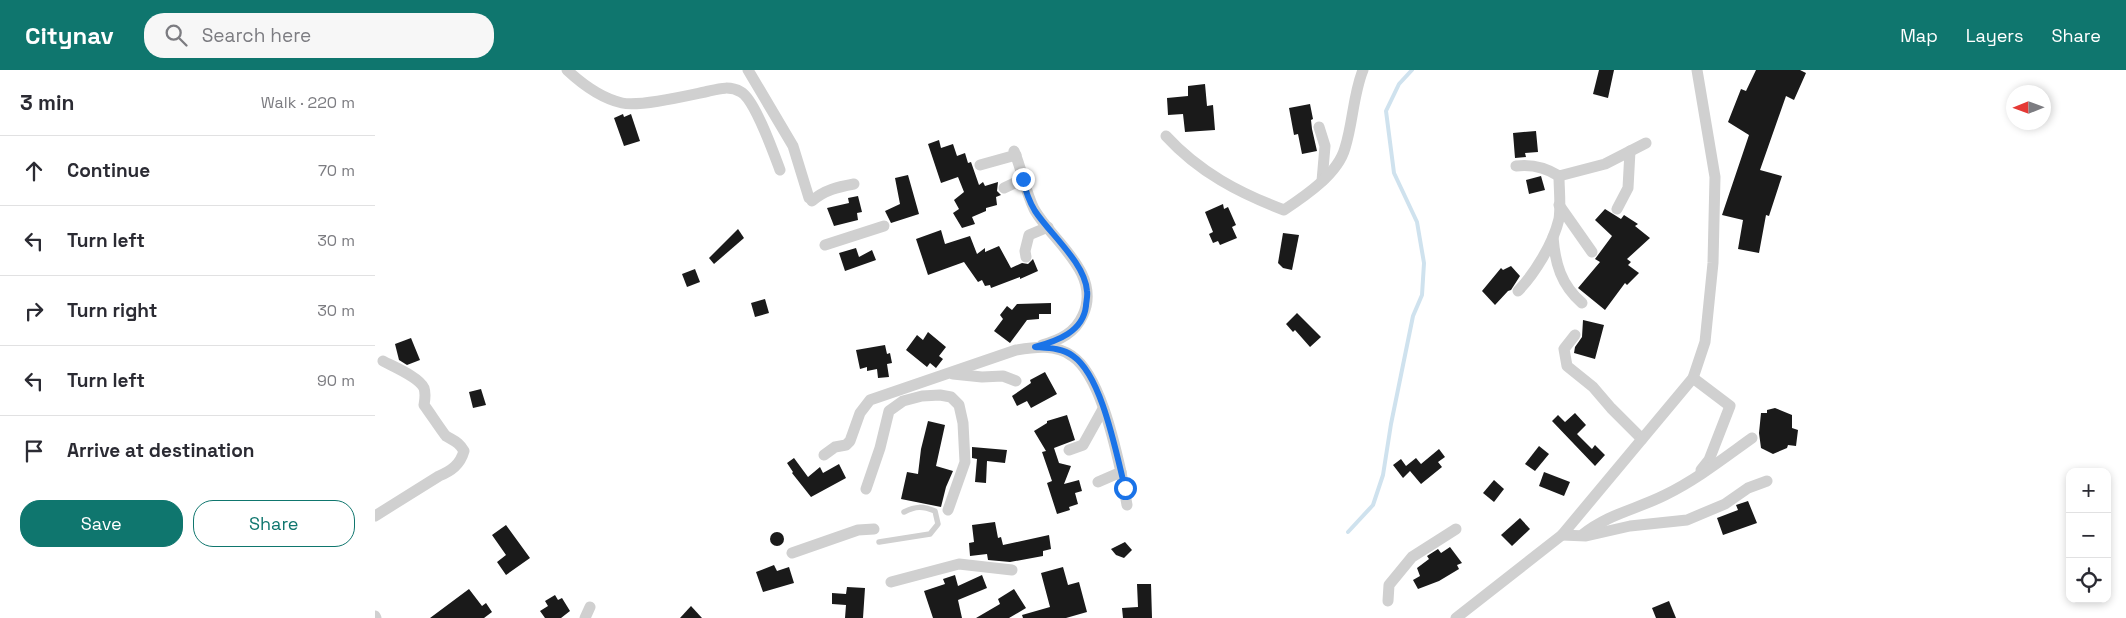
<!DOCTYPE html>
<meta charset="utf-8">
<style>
body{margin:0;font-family:"Space Grotesk",sans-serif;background:#f7f7f7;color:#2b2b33}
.controls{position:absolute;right:15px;bottom:15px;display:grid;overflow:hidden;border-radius:10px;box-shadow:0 2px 8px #0003}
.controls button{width:45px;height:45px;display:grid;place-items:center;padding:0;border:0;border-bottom:1px solid #e1e1e2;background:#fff;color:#2b2b33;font:25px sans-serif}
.compass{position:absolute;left:1631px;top:15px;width:45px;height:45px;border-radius:50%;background:#fff;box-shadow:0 2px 8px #0003;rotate:269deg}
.stop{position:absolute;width:15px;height:15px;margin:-11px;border:4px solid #1a73e8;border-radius:50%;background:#fff}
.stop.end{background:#1a73e8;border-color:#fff;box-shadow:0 1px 5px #0008}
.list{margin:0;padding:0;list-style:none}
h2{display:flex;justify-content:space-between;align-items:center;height:65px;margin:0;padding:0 20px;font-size:21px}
h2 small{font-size:16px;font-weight:400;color:#7c7c81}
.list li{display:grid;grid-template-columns:32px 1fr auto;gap:15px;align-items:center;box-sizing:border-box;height:70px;padding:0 20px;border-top:1px solid #e1e1e2}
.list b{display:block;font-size:19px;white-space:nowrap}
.list em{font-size:16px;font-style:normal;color:#7c7c81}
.actions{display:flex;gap:10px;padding:15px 20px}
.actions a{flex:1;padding:11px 0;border:1px solid #0f766e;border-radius:20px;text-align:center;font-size:18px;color:#0f766e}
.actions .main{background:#0f766e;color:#fff}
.icon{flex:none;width:28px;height:28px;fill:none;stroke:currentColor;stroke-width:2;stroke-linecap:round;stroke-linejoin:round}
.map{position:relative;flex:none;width:1751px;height:548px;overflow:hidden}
header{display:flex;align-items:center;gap:30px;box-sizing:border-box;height:70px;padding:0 25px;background:#0f766e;color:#fff}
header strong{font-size:24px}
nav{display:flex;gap:28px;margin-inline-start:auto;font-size:18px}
.search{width:350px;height:45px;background:#f7f7f7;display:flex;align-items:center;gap:12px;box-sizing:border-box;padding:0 18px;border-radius:20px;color:#7c7c81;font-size:19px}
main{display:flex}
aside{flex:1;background:#fff}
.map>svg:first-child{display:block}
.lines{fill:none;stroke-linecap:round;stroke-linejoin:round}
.stream{stroke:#cfe2ee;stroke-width:4}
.building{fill:#1a1a1a}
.service{stroke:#d0d0d0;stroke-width:5.5}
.minor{stroke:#d0d0d0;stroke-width:11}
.route{stroke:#1a73e8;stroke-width:6}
</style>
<header>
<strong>Citynav</strong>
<div class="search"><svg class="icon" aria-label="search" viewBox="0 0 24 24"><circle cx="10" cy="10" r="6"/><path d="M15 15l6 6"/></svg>Search here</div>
<nav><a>Map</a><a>Layers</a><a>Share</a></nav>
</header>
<main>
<aside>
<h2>3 min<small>Walk · 220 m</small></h2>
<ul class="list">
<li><svg class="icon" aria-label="ahead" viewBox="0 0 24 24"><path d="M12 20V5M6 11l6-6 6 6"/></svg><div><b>Continue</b></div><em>70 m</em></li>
<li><svg class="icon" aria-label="left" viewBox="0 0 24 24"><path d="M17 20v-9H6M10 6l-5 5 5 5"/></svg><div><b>Turn left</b></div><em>30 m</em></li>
<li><svg class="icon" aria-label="right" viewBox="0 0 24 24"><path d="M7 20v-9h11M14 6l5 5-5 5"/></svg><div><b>Turn right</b></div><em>30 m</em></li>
<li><svg class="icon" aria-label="left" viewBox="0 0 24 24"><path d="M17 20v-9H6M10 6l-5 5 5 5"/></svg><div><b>Turn left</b></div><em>90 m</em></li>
<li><svg class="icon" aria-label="arrive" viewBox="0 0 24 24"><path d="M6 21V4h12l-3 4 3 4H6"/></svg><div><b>Arrive at destination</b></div></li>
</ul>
<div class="actions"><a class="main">Save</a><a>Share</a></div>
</aside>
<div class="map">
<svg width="1751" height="548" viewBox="0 0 1751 548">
<rect width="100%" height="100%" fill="#fff"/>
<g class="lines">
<polyline class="stream" points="973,462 998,435 1008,405 1016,354 1038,246 1047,225 1049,193 1042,152 1019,103 1011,41 1024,14 1037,0"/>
</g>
<g class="building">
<polygon points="1224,0 1239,0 1233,28 1218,24"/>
<polygon points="1381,0 1425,0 1431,3 1419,30 1411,26 1385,100 1407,106 1394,146 1391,145 1384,183 1363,179 1368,150 1347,145 1374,65 1353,52 1366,19 1371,21"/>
<polygon points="830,14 832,36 838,35 840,60 810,62 808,44 793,45 792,28 813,26 813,16"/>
<polygon points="935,34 938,49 936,50 937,59 942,81 927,84 923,64 919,65 914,38"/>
<polygon points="248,44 249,47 256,44 265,71 249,76 239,48"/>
<polygon points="1161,61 1163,82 1150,83 1151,87 1140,88 1138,63"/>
<polygon points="564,70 566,78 578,74 582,86 590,83 593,93 596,92 604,115 608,112 610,116 623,112 622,121 626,125 621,127 622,135 611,138 611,141 597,147 600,154 587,158 578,143 584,139 579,130 589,122 583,107 566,113 553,74"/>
<polygon points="533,105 544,144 516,153 510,141 525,134 520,108"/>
<polygon points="1166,106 1170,120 1154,124 1151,110"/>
<polygon points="483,126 487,142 482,143 483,150 459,156 452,138 474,133 473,128"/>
<polygon points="848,134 849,139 853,137 861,155 857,157 862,168 845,175 843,171 838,173 834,164 838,162 830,142"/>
<polygon points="1230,139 1246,149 1249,145 1263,154 1260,156 1275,168 1252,189 1256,192 1253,195 1264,203 1252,215 1250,213 1230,240 1203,218 1225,192 1220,189 1237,166 1220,150"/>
<polygon points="363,159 369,168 339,194 334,188"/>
<polygon points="566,160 570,174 595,166 602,184 610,178 610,182 624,176 636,198 647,193 653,194 658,189 663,201 645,209 645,207 616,218 615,215 610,216 607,210 603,212 589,192 553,205 541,169"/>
<polygon points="908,163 924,165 917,200 908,198 903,193"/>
<polygon points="481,178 484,187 497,180 501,190 470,201 464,183"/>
<polygon points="1136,196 1145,206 1136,220 1133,221 1120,235 1107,221 1126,198 1128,200"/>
<polygon points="320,199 325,212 312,217 307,204"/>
<polygon points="390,229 394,243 380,247 376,233"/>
<polygon points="676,233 676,244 664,244 664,249 652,250 635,273 619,261 628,249 625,245 632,236 637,240 642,234"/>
<polygon points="922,243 946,267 935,277 920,260 918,262 911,254"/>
<polygon points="1208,250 1229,255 1220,289 1199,283 1200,277 1207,267"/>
<polygon points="553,262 571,277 564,286 568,289 561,298 555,293 552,297 531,280 542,265 548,270"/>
<polygon points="36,268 45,290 32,295 24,290 20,274"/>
<polygon points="510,275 512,284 515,283 517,293 512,294 514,307 503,308 502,299 492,301 492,297 485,299 481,280"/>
<polygon points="670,302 682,324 656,338 652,331 642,336 637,326 656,313 655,310"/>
<polygon points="106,319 111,335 98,338 94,322"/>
<polygon points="1400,338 1417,345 1417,358 1423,360 1421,376 1413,375 1412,378 1398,384 1386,378 1384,363 1386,343 1392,343 1392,340"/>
<polygon points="1200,343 1211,355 1202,364 1217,379 1220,375 1230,385 1220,396 1177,351 1183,345 1190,352"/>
<polygon points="692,345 700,370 679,378 684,393 696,396 689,414 704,410 707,421 700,423 703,434 694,437 695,440 682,444 672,413 677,411 667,382 671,381 659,361 672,353 672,351"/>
<polygon points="553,351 570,355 561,396 578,401 571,417 566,437 526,429 532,402 543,404 546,379"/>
<polygon points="1164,376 1174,384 1160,401 1150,394"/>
<polygon points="597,377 632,380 630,393 612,391 611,413 600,412 602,389 597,388"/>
<polygon points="1064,379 1070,387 1063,392 1067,397 1046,414 1035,401 1028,408 1018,395 1026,389 1031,396 1041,388 1046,394"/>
<polygon points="419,388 433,407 445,397 448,403 464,394 471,408 436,427 417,403 418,402 412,393"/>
<polygon points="1169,402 1195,412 1189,426 1164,416"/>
<polygon points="1119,410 1129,419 1119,432 1108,423"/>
<polygon points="1373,431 1382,453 1348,465 1342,448 1363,440 1361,435"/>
<polygon points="1145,448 1155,459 1137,476 1126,465"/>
<polygon points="620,452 623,468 626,467 628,475 674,465 676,479 668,481 668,486 635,492 613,490 612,484 595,486 594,473 599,472 597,455"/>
<polygon points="131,455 155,488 131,505 122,492 131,485 117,465"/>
<circle cx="402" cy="469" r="7"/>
<polygon points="750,472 757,480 749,488 741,485 736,479"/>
<polygon points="1075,477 1087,493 1082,495 1084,499 1064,511 1043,519 1038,510 1045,506 1042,498 1054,489 1052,486 1063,479 1066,483"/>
<polygon points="399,495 402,501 414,497 419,513 388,522 381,502"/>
<polygon points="688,497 693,515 704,512 712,542 691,548 648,548 647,545 675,537 666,503"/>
<polygon points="580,505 583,516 607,505 612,518 583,530 587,548 558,548 549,521 570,514 568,509"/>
<polygon points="762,514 776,514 777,548 748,548 747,538 763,537"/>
<polygon points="472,517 490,518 488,548 470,548 471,535 457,534 457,523 471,524"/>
<polygon points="94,519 107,536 111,533 117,542 109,548 55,548"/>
<polygon points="639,519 651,538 634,548 601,548 625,534 623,529"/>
<polygon points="180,525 183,530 187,528 195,541 186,548 170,548 165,541 173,536 170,531"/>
<polygon points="1294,531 1301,548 1281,548 1277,538"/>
<polygon points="316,536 327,548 305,548"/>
</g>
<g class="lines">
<path class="service" d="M504 472 555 464 563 454 560 441C547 436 541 436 529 442"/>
<g class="minor">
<path d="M192 0C207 14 225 28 247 33 264 37 311 26 330 22 343 19 354 15 366 22 380 30 399 84 405 100"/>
<polyline points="373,0 418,76 434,128"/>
<polyline points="944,57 950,76 947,111"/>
<path d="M791 66C824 102 864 123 909 140 930 126 963 104 970 78 978 53 978 25 988 0"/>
<path d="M639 81C647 100 650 120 659 139 677 171 727 203 708 245 700 263 685 270 667 275"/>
<polyline points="605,95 641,85"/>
<path d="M1141 96C1157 94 1170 97 1184 106L1230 94 1271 73"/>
<polyline points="629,118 648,109"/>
<path d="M437 131C449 120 463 117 479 114"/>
<polyline points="1184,135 1217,182"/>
<polyline points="1242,139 1253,118 1255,81"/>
<path d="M1178 167C1180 193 1186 215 1207 233"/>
<polyline points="450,175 509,156"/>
<polyline points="651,187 650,181 654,165 673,157"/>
<path d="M1143 221C1160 203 1178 174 1184 149 1186 136 1184 119 1184 106"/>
<polyline points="1200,265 1189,279 1192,296 1218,317 1236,338 1267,369"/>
<polyline points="578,304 607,307 628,306 641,311"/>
<polyline points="1318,308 1355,336 1334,390 1326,400"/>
<polyline points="694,380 708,375 728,339"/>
<path d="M449 385 460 377 471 375 475 371 485 343 495 330 641 280C660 277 681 274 697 286 724 304 739 371 746 402L723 412"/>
<polyline points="746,402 752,435"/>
<polyline points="491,419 505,378 514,341 528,331 547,326 565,325 576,327 584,335 588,353 590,392 573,440"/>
<path d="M0 446 64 406C76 401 85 395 89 381 84 372 79 371 71 366 68 363 53 340 49 335 50 329 51 324 49 318 44 307 19 297 8 291"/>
<polyline points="1187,465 1211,466 1255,456 1312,450 1350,434 1373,418 1392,411"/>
<path d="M1207 465C1235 443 1260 440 1290 425 1321 410 1349 388 1377 368"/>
<polyline points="417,483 483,460 499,459"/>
<polyline points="516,512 584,494 637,500"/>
<polyline points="1013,531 1014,515 1037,487 1081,459"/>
<polyline points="0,546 1,548"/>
<polyline points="210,548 215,537"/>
<polyline points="1081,548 1187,465 1318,308 1330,272 1338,193 1340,107 1322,0"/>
</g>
</g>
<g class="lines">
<path class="route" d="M648 109C650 119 654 131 660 141 675 164 710 193 712 221 713 226 711 232 711 236 708 262 682 271 660 277 673 278 687 278 698 286 727 306 741 383 750 418"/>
</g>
</svg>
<div class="controls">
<button>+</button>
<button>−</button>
<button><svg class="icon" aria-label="locate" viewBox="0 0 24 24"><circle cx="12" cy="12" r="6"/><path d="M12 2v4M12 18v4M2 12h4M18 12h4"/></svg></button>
</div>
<svg class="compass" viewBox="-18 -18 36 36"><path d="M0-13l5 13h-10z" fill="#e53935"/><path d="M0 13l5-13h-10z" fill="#7c7c81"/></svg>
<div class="stop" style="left:750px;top:418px"></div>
<div class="stop end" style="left:648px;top:109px"></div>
</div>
</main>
